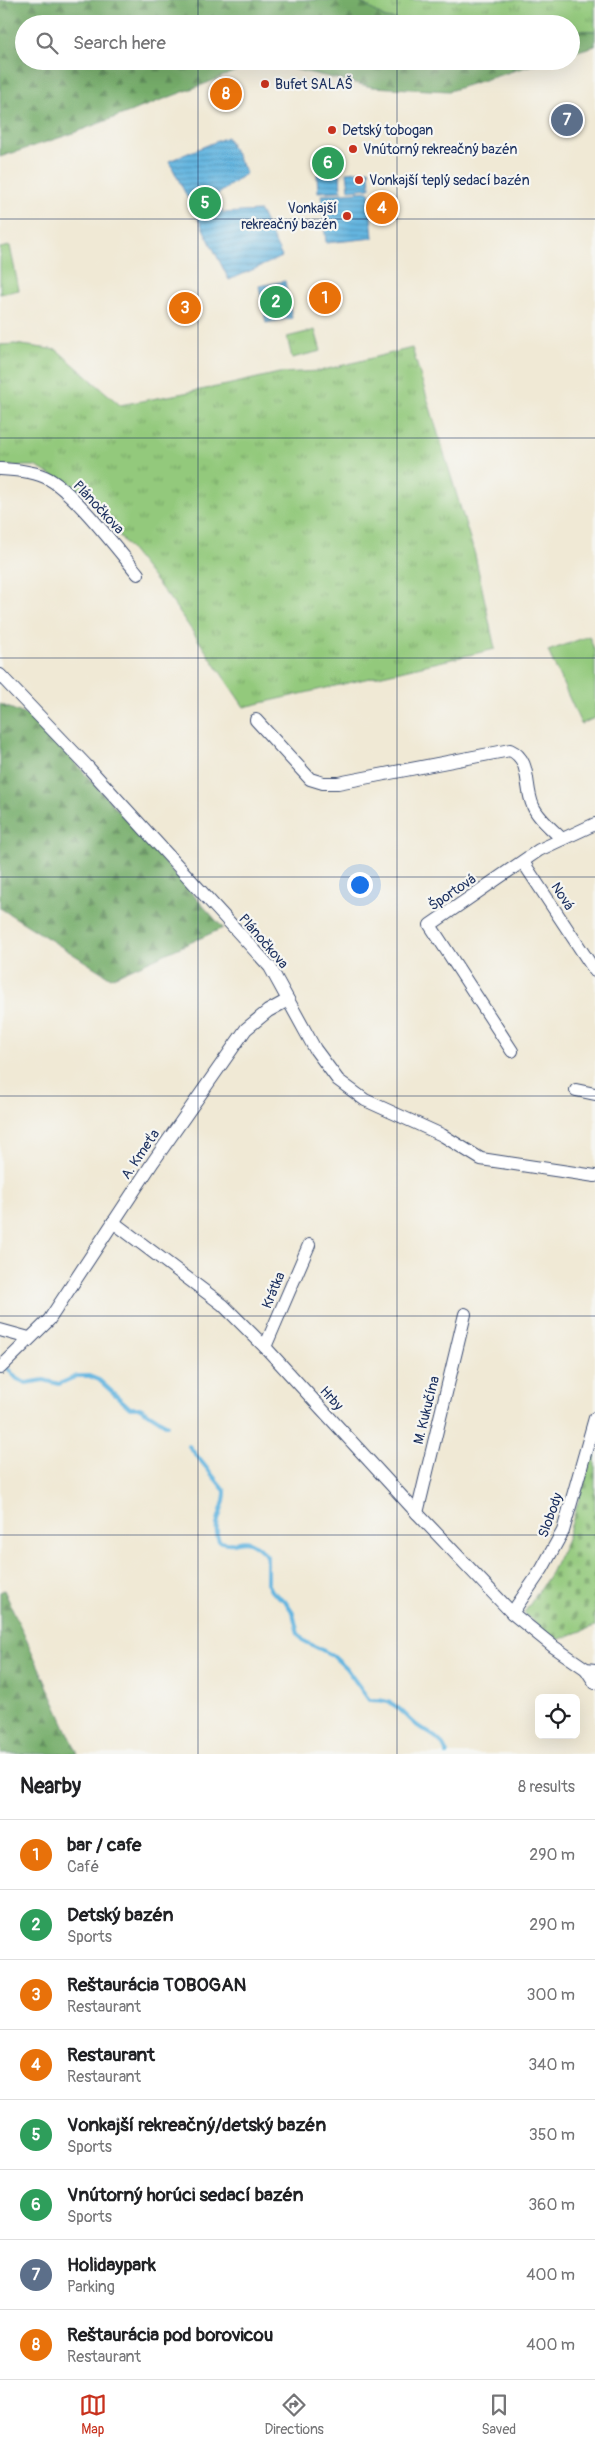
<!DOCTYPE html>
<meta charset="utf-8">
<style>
body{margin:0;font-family:Pangolin,sans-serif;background:#f6f6f6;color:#202124}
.controls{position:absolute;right:15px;bottom:15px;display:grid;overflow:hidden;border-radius:8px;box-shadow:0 5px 20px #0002}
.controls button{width:45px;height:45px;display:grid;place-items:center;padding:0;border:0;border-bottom:1px solid #e0e0e0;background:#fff;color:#202124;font:25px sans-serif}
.you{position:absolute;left:359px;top:884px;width:18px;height:18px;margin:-12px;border:4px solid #fff;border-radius:50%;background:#1a73e8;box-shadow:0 0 0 8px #1a73e833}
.badge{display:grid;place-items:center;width:32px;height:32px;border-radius:50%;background:#c8321e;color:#fff;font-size:16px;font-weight:700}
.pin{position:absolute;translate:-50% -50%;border:2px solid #fff;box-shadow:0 1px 5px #0006}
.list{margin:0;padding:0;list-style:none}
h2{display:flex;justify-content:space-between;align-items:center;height:65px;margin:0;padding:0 20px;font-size:21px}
h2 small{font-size:16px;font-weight:400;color:#757577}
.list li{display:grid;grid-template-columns:32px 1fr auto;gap:15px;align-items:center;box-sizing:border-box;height:70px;padding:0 20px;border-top:1px solid #e0e0e0}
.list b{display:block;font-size:19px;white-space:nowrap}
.list p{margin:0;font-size:16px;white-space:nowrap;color:#757577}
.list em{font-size:16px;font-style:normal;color:#757577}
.icon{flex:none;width:28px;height:28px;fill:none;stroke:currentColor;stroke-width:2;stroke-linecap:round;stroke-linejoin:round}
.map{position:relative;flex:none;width:595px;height:1754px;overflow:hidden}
.search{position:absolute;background:#fff;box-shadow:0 5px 20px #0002;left:15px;right:15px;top:15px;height:55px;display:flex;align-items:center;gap:12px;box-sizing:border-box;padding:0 18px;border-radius:28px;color:#757577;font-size:19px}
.sheet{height:625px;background:#fff}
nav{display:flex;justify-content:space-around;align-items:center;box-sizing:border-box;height:70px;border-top:1px solid #e0e0e0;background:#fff;font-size:14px;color:#757577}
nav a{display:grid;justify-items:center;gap:2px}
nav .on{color:#c8321e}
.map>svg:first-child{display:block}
.grass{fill:url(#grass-tufts);stroke:#577c6c}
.forest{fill:url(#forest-firs);stroke:#486e64}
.cemetery{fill:url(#cemetery-stones);stroke:#577c6c}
.pitch{fill:#93c97b;stroke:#577c6c}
.water{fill:url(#water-rules);stroke:#40729f}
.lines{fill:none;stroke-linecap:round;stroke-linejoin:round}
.stream{stroke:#65b6e0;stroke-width:4}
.minor-casing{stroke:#3b4b70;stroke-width:14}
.minor{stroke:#fff;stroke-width:12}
.grid{fill:none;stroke:#1b2f5e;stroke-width:1;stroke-opacity:0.55}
.poi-dot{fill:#c8321e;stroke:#f6f6f2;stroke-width:2}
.labels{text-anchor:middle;stroke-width:4.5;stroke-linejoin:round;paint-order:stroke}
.poi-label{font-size:14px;fill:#1b2f5e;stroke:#f6f6f2;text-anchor:start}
.street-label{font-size:14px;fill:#1b2f5e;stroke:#f6f6f2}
</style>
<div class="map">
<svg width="595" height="1754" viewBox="0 0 595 1754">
<defs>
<pattern id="grass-tufts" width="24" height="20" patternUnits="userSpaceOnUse" patternTransform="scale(1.25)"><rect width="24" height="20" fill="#93c97b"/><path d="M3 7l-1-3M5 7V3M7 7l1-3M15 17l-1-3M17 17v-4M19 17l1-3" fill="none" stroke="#77a468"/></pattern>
<pattern id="forest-firs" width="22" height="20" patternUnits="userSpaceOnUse" patternTransform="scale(1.25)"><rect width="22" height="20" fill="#76ad6b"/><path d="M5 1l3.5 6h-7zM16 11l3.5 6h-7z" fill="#608d5b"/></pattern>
<pattern id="cemetery-stones" width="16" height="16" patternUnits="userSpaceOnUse" patternTransform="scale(1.25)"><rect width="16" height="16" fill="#93c97b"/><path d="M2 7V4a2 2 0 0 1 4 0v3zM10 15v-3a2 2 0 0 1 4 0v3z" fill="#77a468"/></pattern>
<pattern id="water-rules" width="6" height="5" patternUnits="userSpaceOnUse" patternTransform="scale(1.25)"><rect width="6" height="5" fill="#65b6e0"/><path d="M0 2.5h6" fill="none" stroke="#5294b9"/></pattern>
</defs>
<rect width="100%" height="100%" fill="#f6f6f2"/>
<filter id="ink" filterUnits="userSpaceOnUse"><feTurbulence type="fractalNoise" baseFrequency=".02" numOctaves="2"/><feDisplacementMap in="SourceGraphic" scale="10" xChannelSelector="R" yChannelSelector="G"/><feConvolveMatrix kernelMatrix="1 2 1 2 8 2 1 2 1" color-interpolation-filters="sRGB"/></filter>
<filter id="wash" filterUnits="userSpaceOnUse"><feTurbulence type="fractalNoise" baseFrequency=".0096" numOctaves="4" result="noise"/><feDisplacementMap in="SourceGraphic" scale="20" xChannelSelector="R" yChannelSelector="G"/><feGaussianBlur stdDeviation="1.12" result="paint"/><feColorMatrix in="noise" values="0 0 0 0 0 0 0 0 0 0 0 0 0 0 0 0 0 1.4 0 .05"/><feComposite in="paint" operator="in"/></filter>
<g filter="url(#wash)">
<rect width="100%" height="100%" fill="#f0e9d5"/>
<g class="grass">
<polygon points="357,0 595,0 595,31 571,30 571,24 434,24 385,18"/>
<polygon points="315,330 321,351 292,358 287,337"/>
<polygon points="15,344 57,350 120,405 227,385 279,373 320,371 412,348 475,555 495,649 244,707 173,603 88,496 35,466 0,466 0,345"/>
</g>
<g class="forest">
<polygon points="0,0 357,0 385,18 434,24 24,24 24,61 545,61 449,91 372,87 272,64 245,67 207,83 68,135 0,157"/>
<polygon points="571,30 595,31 595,46 571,53"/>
<polygon points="0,704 36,719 223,928 111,978 0,908"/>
<polygon points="4,1590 78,1754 0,1754 0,1592"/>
</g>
<polygon class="cemetery" points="592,1456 595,1456 595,1626 555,1641 524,1613 551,1573 566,1542"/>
<g class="pitch">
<polygon points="10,246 19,290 0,294 0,248"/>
<polygon points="589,636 595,651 595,718 581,724 548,651"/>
</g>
<g class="water">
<polygon points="227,137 246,173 216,196 223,213 260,211 282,257 229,280 169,161"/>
<polygon points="369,170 370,188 349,190 347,172"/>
<polygon points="340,173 341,191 318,192 317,174"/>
<polygon points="369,191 373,238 326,243 321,195"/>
<polygon points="285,281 292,318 266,323 259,286"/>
</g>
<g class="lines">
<g class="stream">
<polyline points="7,1368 17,1379 26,1383 44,1380 59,1384 77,1376 89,1376 99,1380 130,1408 140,1408 167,1425"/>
<path d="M189 1446 225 1491C226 1508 211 1523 219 1541 242 1550 241 1528 267 1556V1583L271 1591 285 1601 293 1613 298 1634 304 1641 332 1655 346 1668 369 1700C375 1700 383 1700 388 1702 399 1706 405 1715 413 1722 425 1734 440 1733 447 1754"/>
</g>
</g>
</g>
<g filter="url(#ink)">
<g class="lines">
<defs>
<g id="minor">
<path d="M0 469C15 470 31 471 45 477 71 488 118 550 138 574"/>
<polyline points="0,675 86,765 270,967 315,1049 338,1080 365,1100 442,1135 481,1159 595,1176"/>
<path d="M256 720 310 779 323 783H338L510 750C532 760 524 786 533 806 538 818 552 829 562 839"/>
<polyline points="523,862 595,971"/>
<polyline points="512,1051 430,925 539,850 595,824"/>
<polyline points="576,1090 595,1094"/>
<polyline points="113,1222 223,1305 265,1347 417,1513 512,1613 554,1647 586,1669 595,1670"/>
<polyline points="0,1330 29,1338"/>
<polyline points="265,1347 309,1245"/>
<polyline points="0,1368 49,1320 153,1162 246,1029 268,1011 288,1000"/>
<polyline points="417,1513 465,1314"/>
<polyline points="512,1613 542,1569 563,1531 595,1418"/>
<polyline points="586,1669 595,1683"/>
</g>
</defs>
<use href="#minor" class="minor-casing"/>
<use href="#minor" class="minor"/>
</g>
</g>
<path class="grid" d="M198 0V24M397 0V24M198 61V1754M397 61V1754M0 219H595M0 438H595M0 658H595M0 877H595M0 1096H595M0 1316H595M0 1535H595"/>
<g class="poi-dot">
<circle cx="265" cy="84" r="5"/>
<circle cx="332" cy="130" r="5"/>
<circle cx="353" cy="149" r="5"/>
<circle cx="359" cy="180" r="5"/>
<circle cx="347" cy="216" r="5"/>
</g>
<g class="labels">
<g class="poi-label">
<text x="275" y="89">Bufet SALAŠ</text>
<text x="342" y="135">Detský tobogan</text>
<text x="363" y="154">Vnútorný rekreačný bazén</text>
<text x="369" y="185">Vonkajší teplý sedací bazén</text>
<text x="337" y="213" text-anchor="end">Vonkajší<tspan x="337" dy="16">rekreačný bazén</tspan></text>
</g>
<g class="street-label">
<text transform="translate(99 507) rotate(47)" y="5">Plánočkova</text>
<text transform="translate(452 892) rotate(-34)" y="5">Športová</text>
<text transform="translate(563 896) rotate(57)" y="5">Nová</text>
<text transform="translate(264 941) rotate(49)" y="5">Plánočkova</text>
<text transform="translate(140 1154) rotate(-56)" y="5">A. Kmeťa</text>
<text transform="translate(273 1290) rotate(-67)" y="5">Krátka</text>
<text transform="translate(332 1398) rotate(48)" y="5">Hrby</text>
<text transform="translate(426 1410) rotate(-76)" y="5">M. Kukučína</text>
<text transform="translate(550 1515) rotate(-70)" y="5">Slobody</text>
</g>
</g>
</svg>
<div class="controls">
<button><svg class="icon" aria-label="locate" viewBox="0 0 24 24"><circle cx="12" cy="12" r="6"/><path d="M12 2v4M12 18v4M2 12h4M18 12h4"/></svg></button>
</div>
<div class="you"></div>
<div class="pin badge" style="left:325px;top:298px;background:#e8710a">1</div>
<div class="pin badge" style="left:276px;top:302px;background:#2e9e5b">2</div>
<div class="pin badge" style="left:185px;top:308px;background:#e8710a">3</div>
<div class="pin badge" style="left:382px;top:208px;background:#e8710a">4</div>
<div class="pin badge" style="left:205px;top:203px;background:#2e9e5b">5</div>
<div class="pin badge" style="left:328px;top:163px;background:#2e9e5b">6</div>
<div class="pin badge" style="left:567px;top:120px;background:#5c6f8a">7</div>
<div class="pin badge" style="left:226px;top:94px;background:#e8710a">8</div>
<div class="search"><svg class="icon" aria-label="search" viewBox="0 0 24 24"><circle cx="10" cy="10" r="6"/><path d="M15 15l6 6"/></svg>Search here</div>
</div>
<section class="sheet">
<h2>Nearby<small>8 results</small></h2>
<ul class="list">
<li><span class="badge" style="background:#e8710a">1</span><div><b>bar / cafe</b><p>Café</p></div><em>290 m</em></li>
<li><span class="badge" style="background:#2e9e5b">2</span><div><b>Detský bazén</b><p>Sports</p></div><em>290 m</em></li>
<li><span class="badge" style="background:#e8710a">3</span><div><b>Reštaurácia TOBOGAN</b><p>Restaurant</p></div><em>300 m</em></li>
<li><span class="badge" style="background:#e8710a">4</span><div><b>Restaurant</b><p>Restaurant</p></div><em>340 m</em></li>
<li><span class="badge" style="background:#2e9e5b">5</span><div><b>Vonkajší rekreačný/detský bazén</b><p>Sports</p></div><em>350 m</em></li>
<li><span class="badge" style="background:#2e9e5b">6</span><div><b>Vnútorný horúci sedací bazén</b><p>Sports</p></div><em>360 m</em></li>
<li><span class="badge" style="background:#5c6f8a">7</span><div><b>Holidaypark</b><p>Parking</p></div><em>400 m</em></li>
<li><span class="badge" style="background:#e8710a">8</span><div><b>Reštaurácia pod borovicou</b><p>Restaurant</p></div><em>400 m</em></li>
</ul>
</section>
<nav>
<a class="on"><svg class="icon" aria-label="map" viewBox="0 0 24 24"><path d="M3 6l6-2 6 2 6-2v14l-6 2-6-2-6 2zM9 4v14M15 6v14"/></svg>Map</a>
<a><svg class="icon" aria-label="directions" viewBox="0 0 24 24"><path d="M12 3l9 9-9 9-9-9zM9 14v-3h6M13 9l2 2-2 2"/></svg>Directions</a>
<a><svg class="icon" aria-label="saved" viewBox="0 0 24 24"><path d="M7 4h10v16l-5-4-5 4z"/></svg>Saved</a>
</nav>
